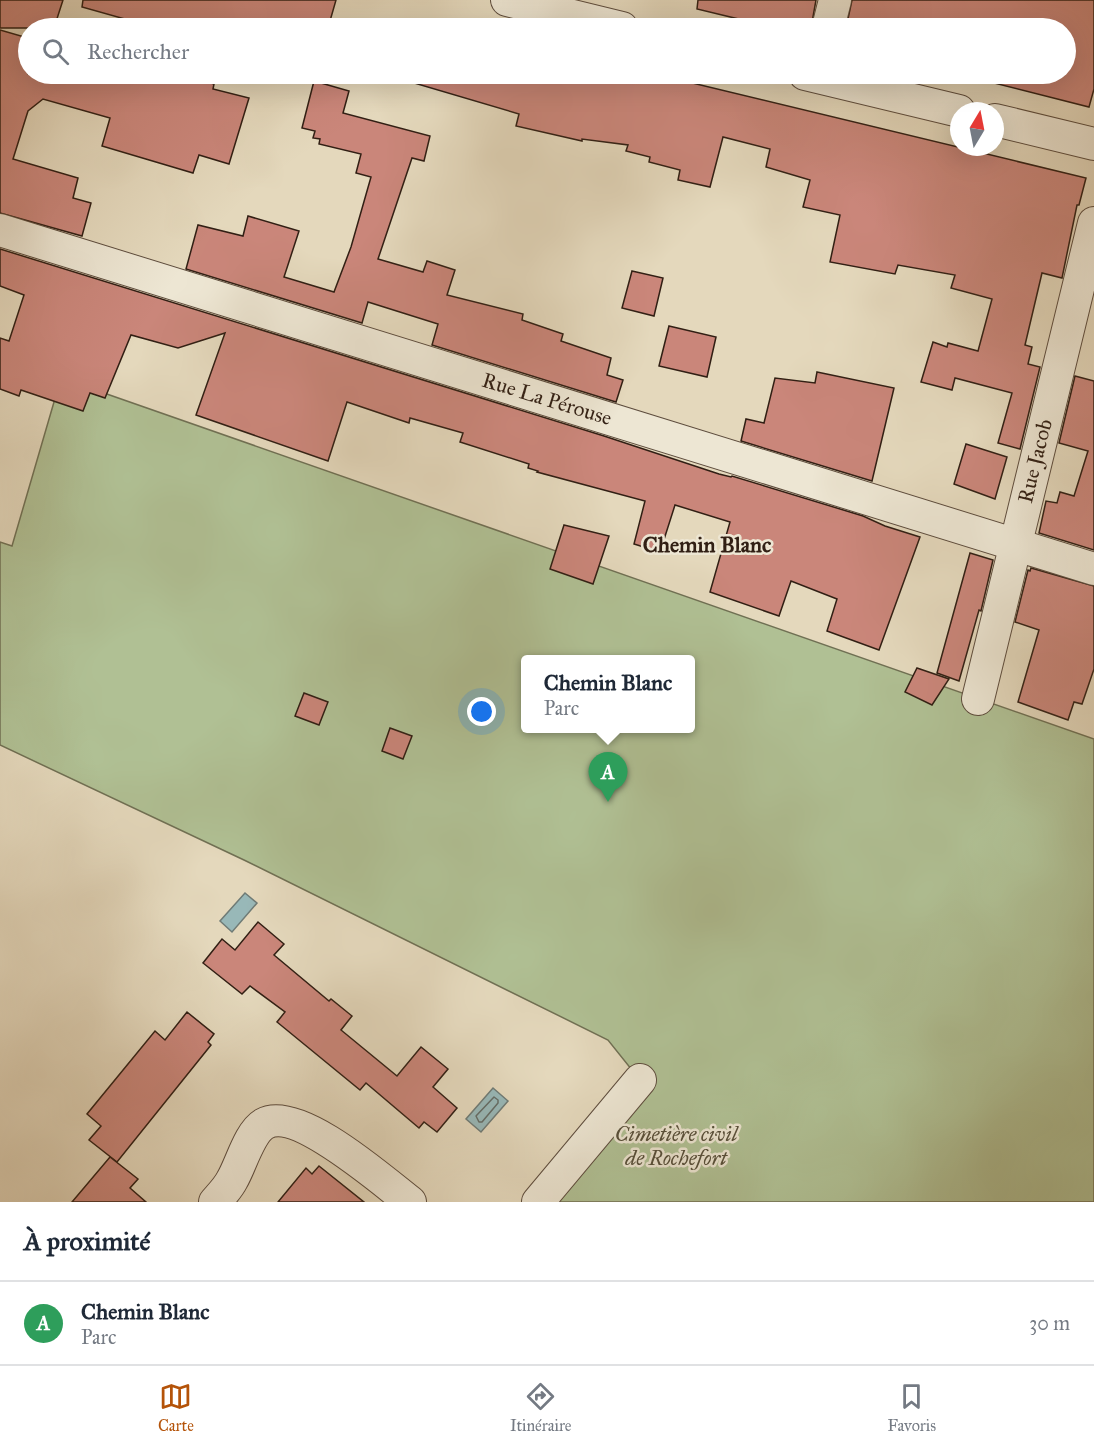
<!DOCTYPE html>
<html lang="fr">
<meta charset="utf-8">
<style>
body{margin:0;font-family:"IM FELL Great Primer",serif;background:#f6f6f7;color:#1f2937}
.compass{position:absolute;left:950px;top:102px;width:54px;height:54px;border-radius:50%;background:#fff;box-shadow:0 6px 24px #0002;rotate:10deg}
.you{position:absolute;left:482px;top:712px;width:21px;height:21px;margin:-15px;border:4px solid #fff;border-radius:50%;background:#1a73e8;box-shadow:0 0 0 9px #1a73e833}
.badge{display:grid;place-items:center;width:39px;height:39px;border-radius:50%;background:#b45309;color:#fff;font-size:20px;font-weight:700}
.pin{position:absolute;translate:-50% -50px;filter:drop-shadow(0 2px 3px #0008)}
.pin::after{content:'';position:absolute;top:32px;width:21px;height:18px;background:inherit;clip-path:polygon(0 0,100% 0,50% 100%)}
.popup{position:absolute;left:521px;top:655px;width:174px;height:78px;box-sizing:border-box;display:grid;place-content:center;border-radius:6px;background:#fff;filter:drop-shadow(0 2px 4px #0005);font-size:20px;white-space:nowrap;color:#747a83}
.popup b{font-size:22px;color:#1f2937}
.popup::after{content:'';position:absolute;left:50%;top:100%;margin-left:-12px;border:12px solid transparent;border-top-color:#fff}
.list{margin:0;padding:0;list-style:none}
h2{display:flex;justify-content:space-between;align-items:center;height:78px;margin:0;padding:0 24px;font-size:26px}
h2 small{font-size:20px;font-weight:400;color:#747a83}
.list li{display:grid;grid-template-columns:39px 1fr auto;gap:18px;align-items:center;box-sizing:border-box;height:84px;padding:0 24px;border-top:2px solid #e0e1e3}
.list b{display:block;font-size:22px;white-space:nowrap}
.list p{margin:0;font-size:20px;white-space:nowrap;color:#747a83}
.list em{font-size:20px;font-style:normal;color:#747a83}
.icon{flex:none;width:33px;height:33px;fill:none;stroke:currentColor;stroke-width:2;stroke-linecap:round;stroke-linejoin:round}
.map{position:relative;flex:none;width:1094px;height:1202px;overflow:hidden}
.search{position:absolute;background:#fff;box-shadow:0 6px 24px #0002;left:18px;right:18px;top:18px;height:66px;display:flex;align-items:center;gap:15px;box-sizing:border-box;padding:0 21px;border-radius:33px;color:#747a83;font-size:22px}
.sheet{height:162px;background:#fff}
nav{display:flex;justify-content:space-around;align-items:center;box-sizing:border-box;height:84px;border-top:2px solid #e0e1e3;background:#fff;font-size:16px;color:#747a83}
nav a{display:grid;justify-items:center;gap:3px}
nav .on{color:#b45309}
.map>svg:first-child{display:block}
.green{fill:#b0c094;stroke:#707054;stroke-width:1.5;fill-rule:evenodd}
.water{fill:#98b8b8;stroke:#6f7b76;stroke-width:1.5}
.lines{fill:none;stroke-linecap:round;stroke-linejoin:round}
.shore{stroke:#646c66;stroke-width:1.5}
.building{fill:#ca867a;stroke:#311f14;stroke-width:1.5}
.minor-casing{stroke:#5e4d3e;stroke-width:34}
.minor{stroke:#ede6d3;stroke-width:32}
.labels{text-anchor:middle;stroke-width:5;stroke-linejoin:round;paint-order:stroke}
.street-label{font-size:21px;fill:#311f14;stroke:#ede6d3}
.park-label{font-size:21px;font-style:italic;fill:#574f3a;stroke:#ede6d3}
.neighbourhood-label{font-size:22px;font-weight:bold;fill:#311f14;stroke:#ede6d3}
</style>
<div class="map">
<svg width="1094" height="1202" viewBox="0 0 1094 1202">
<rect width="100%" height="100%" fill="#e4d8bc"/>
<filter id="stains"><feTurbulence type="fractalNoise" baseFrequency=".00333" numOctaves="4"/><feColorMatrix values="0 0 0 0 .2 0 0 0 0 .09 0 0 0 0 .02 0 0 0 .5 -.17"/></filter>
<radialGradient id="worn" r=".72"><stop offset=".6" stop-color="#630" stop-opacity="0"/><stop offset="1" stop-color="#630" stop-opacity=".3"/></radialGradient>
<path class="green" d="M61 378 1094 739V1202H558L640 1080 608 1040 244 860 0 745V542L12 546ZM526 660H690V728H526Z"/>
<g class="water">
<polygon points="245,893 257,903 232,932 220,921"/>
<polygon points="493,1088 508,1101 481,1132 466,1119"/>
</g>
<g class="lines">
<polygon class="shore" points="494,1097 498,1100 498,1103 482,1122 479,1122 476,1116"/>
</g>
<g class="building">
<polygon points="0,0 63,0 54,28 0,28"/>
<polygon points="83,0 336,0 328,28 130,28 132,21 82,7"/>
<polygon points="698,0 816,0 811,28 776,28 697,9"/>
<polygon points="852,0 1094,0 1094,89 1089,107 990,82 991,74 1065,74 1065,28 846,28"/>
<polygon points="0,30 28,38 28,74 149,74 184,82 185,75 214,84 213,89 249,98 229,164 199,155 193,173 102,146 110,118 43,99 28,111 13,159 78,178 73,198 91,203 82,236 0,213"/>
<polygon points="405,74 655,74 1086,178 1079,205 1077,205 1062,278 1042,273 1025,345 1032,347 1028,364 1040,367 1020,449 998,443 1012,393 955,378 952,390 921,382 933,342 947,347 948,343 978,351 992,299 951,288 955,275 898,265 895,274 830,262 840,215 803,207 810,180 766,167 770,149 723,137 710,187 678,180 680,170 649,162 650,157 626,151 628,145 582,139 582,141 516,126 519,114 404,80"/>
<polygon points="314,81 349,91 343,113 430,136 424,161 412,158 378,259 423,272 427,261 455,270 447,295 523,314 522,320 563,334 561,341 611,358 607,375 623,380 616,402 432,345 438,324 368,302 362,323 186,269 198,225 243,236 248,216 299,231 284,277 334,292 351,247 371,177 356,173 361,154 319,144 320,139 313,138 315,131 302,128"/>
<polygon points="0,249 604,436 719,474 731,477 732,476 863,516 885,526 920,537 879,650 827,631 837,599 791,581 779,616 710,592 730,522 675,505 660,552 634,544 645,501 537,472 538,471 528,468 529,464 460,442 463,433 410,418 409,423 347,402 328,461 196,415 225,333 178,348 131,335 105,398 90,393 83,411 21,390 19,396 0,389 0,338 9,341 24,295 0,286"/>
<polygon points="632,271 663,278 654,316 622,308"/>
<polygon points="669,326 716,337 707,377 659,366"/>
<polygon points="817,372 894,388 872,481 741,441 746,419 764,423 775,378 815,383"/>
<polygon points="1075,376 1094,381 1094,550 1039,533 1046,501 1057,503 1060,492 1074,496 1088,451 1059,443"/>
<polygon points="966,444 1007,457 995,499 954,484"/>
<polygon points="564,525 609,536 593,584 550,569"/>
<polygon points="970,553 993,560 981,611 979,610 959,681 937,673"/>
<polygon points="1031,568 1094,586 1094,669 1082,704 1074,702 1068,720 1018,702 1039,630 1015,622 1028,570 1030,571"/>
<polygon points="917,668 949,679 932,705 905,692"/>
<polygon points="304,693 328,702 319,725 295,716"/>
<polygon points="390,728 412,736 403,759 382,751"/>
<polygon points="258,922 284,944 274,955 329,1001 331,999 352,1016 341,1030 397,1076 421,1047 448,1069 433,1087 457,1108 437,1132 424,1122 419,1128 366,1083 360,1090 277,1022 285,1012 250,986 242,994 203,963 222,939 235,950"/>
<polygon points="187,1012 214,1034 208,1042 211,1045 117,1162 89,1140 101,1126 87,1114 155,1031 165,1040"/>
<polygon points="110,1157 138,1179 130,1188 146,1202 72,1202"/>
<polygon points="319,1166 364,1202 278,1202 306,1168 312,1174"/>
</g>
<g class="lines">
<defs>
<g id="minor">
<polyline points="507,0 622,28"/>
<polyline points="828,28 835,0"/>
<polyline points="805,74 959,111"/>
<polyline points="995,120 1094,144"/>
<polyline points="0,230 1094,569"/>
<polyline points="978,699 1094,223"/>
<path d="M215 1202C221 1195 228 1188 232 1180 241 1165 249 1133 264 1124 297 1105 384 1182 410 1202"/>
<polyline points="538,1202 640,1080"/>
</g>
</defs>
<use href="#minor" class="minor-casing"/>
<use href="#minor" class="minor"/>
</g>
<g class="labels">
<g class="street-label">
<text transform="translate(547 399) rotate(17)" y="7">Rue La Pérouse</text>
<text transform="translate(1035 461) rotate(-76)" y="7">Rue Jacob</text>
</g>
<g class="park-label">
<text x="676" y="1141">Cimetière civil<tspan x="676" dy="24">de Rochefort</tspan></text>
</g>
<g class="neighbourhood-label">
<text x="707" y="552">Chemin Blanc</text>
</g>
</g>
<rect width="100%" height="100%" filter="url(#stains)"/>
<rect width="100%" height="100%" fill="url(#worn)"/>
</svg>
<svg class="compass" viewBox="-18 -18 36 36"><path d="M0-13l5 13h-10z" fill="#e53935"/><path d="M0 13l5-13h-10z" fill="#747a83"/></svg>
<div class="you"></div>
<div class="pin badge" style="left:608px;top:802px;background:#2e9e5b">A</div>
<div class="popup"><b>Chemin Blanc</b>Parc</div>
<div class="search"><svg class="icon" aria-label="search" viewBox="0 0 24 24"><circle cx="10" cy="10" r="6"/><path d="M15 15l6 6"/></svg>Rechercher</div>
</div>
<section class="sheet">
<h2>À proximité<small></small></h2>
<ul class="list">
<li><span class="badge" style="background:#2e9e5b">A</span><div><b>Chemin Blanc</b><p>Parc</p></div><em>30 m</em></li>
</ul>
</section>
<nav>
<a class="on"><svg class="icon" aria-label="map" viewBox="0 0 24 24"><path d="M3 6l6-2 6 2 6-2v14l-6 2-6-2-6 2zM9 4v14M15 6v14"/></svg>Carte</a>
<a><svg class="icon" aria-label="directions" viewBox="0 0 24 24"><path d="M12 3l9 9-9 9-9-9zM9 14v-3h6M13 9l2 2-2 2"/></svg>Itinéraire</a>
<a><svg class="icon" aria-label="saved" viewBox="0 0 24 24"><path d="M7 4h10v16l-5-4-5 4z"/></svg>Favoris</a>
</nav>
